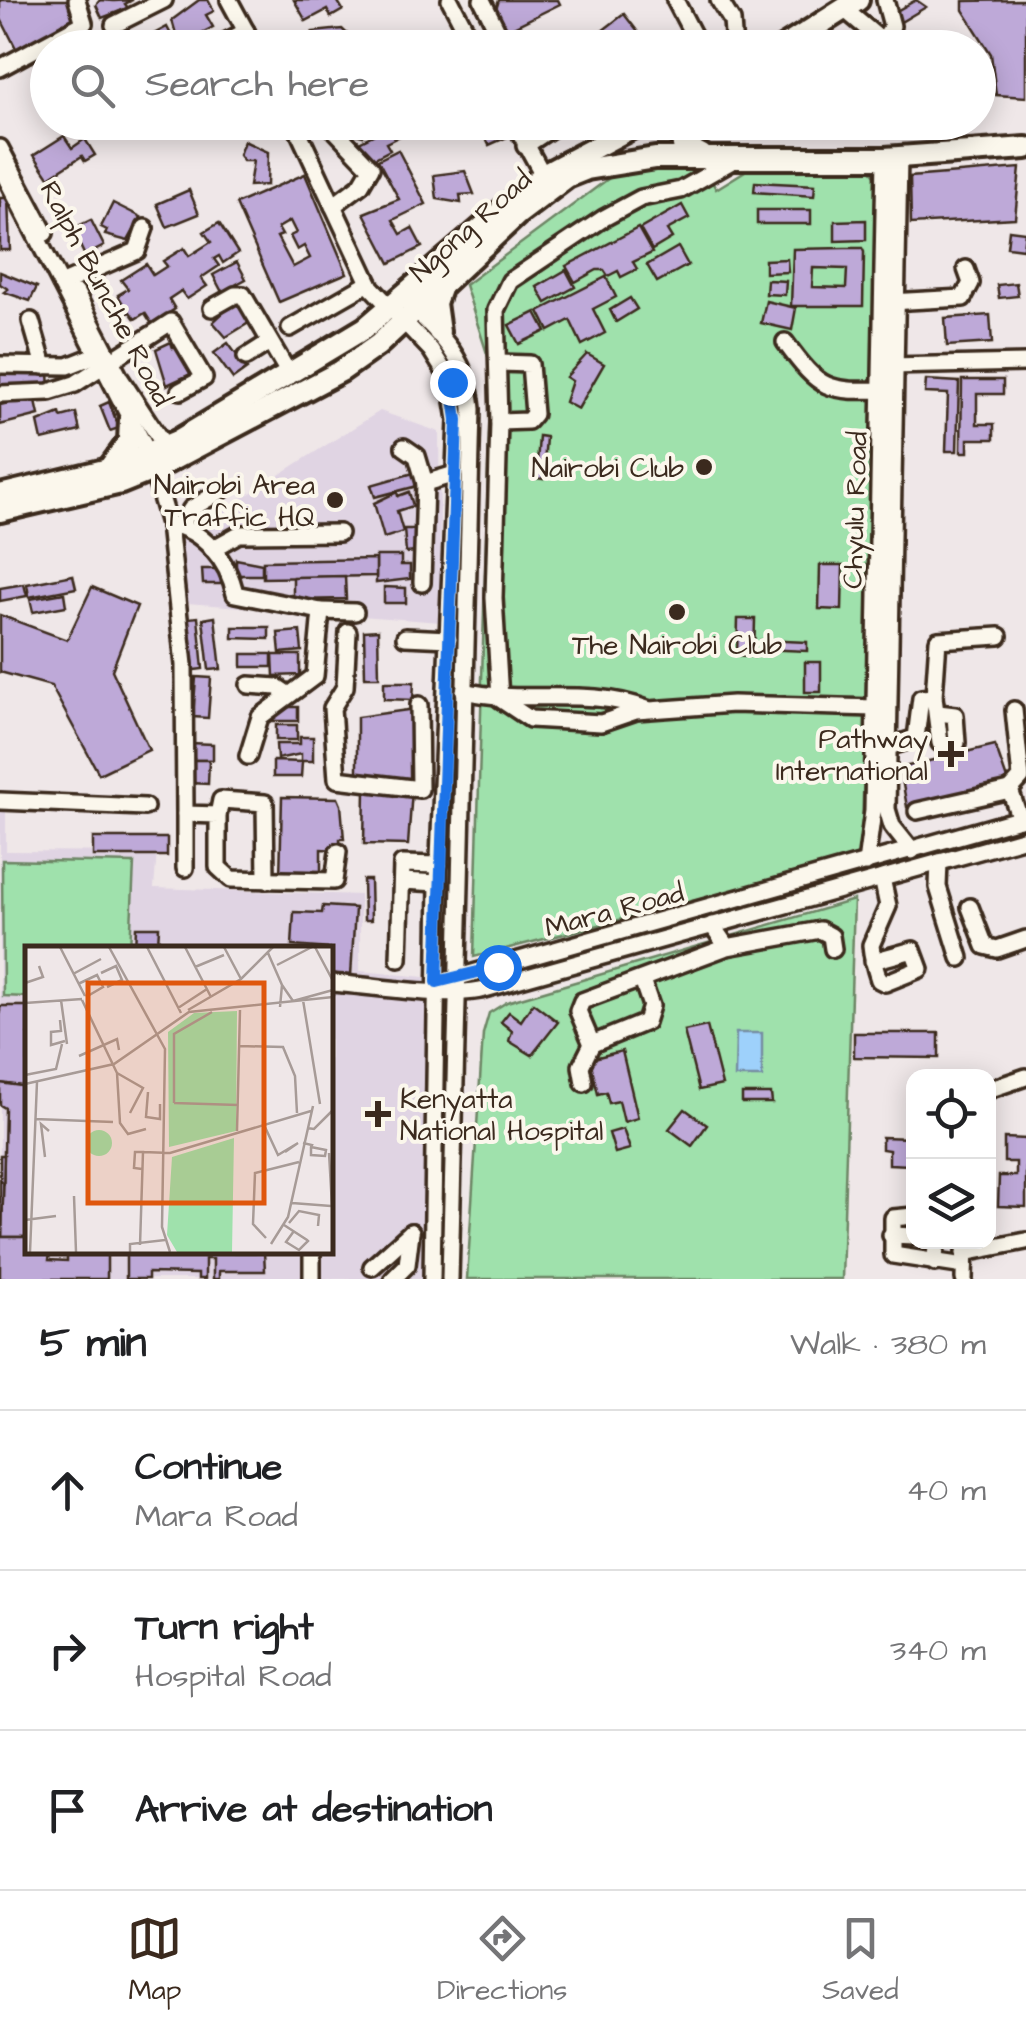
<!DOCTYPE html>
<meta charset="utf-8">
<style>
body{margin:0;font-family:"Architects Daughter",sans-serif;background:#f2f2f2;color:#202124}
.controls{position:absolute;right:30px;bottom:30px;display:grid;overflow:hidden;border-radius:20px;box-shadow:0 5px 25px #0003}
.controls button{width:90px;height:90px;display:grid;place-items:center;padding:0;border:0;border-bottom:2px solid #e0e0e0;background:#fff;color:#202124;font:50px sans-serif}
.stop{position:absolute;width:30px;height:30px;margin:-22px;border:8px solid #1a73e8;border-radius:50%;background:#fff}
.stop.end{background:#1a73e8;border-color:#fff;box-shadow:0 2px 10px #0008}
.list{margin:0;padding:0;list-style:none}
h2{display:flex;justify-content:space-between;align-items:center;height:130px;margin:0;padding:0 40px;font-size:42px}
h2 small{font-size:32px;font-weight:400;color:#757577}
.list li{display:grid;grid-template-columns:65px 1fr auto;gap:30px;align-items:center;box-sizing:border-box;height:160px;padding:0 40px;border-top:2px solid #e0e0e0}
.list b{display:block;font-size:38px;white-space:nowrap}
.list p{margin:0;font-size:32px;white-space:nowrap;color:#757577}
.list em{font-size:32px;font-style:normal;color:#757577}
.icon{flex:none;width:55px;height:55px;fill:none;stroke:currentColor;stroke-width:2;stroke-linecap:round;stroke-linejoin:round}
.map{position:relative;flex:none;width:1026px;height:1279px;overflow:hidden}
.search{position:absolute;background:#fff;box-shadow:0 5px 25px #0003;left:30px;right:30px;top:30px;height:110px;display:flex;align-items:center;gap:25px;box-sizing:border-box;padding:0 35px;border-radius:55px;color:#757577;font-size:38px}
.sheet{height:610px;background:#fff}
nav{display:flex;justify-content:space-around;align-items:center;box-sizing:border-box;height:140px;border-top:2px solid #e0e0e0;background:#fff;font-size:28px;color:#757577}
nav a{display:grid;justify-items:center;gap:5px}
nav .on{color:#3b2a1e}
.map>svg:first-child{display:block}
.built{fill:#e0d4e3;fill-rule:evenodd}
.green{fill:#9fe1ac;stroke:#6d8665;stroke-width:2.5}
.water{fill:#9ed1fb;stroke:#768ea3;stroke-width:2.5}
.building{fill:#bea9d8;stroke:#3b2a1e;stroke-width:2.5;fill-rule:evenodd}
.lines{fill:none;stroke-linecap:round;stroke-linejoin:round}
.minor-casing{stroke:#3b2a1e;stroke-width:22}
.major-casing{stroke:#3b2a1e;stroke-width:28}
.minor{stroke:#fbf7ec;stroke-width:15}
.major{stroke:#fbf7ec;stroke-width:20}
.route{stroke:#1a73e8;stroke-width:12}
.poi-dot{fill:#3b2a1e;stroke:#fbf7ec;stroke-width:4}
.labels{text-anchor:middle;stroke-width:8;stroke-linejoin:round;paint-order:stroke}
.street-label{font-size:28px;fill:#3b2a1e;stroke:#fbf7ec}
.poi-label{font-size:28px;fill:#3b2a1e;stroke:#fbf7ec;text-anchor:end}
.inset-road{fill:none;stroke:#a79b97;stroke-width:2.5}
.view{fill:#df570d;fill-opacity:0.15;stroke:#df570d;stroke-width:5}
.inset-edge{fill:none;stroke:#3b2a1e;stroke-width:5}
</style>
<div class="map">
<svg width="1026" height="1279" viewBox="0 0 1026 1279">
<rect width="100%" height="100%" fill="#efe7e8"/>
<filter id="ink" filterUnits="userSpaceOnUse"><feTurbulence type="fractalNoise" baseFrequency=".01" numOctaves="2"/><feDisplacementMap in="SourceGraphic" scale="20" xChannelSelector="R" yChannelSelector="G"/><feConvolveMatrix kernelMatrix="1 2 1 2 8 2 1 2 1" color-interpolation-filters="sRGB"/></filter>
<g filter="url(#ink)">
<g class="built">
<polygon points="380,411 439,432 441,622 186,603 178,539"/>
<path d="M0 794 6 795V851L157 852 154 888 360 895V971L425 977 427 1279H0ZM28 949H330V1252H28Z"/>
</g>
<g class="green">
<polygon points="703,165 716,189 750,168 866,165 883,184 861,858 474,957 491,366 465,285 616,173"/>
<polygon points="2,860 134,863 130,949 28,949 27,997 3,996"/>
<polygon points="854,900 842,1279 467,1279 483,1034 489,1013 507,1002"/>
</g>
<polygon class="water" points="736,1033 762,1033 762,1077 735,1077"/>
<g class="building">
<polygon points="0,0 67,0 79,23 19,54 0,17"/>
<polygon points="100,0 114,1 133,0 125,4 128,8 102,18 96,5"/>
<polygon points="199,0 208,0 214,11 206,15 213,27 179,45 172,20"/>
<polygon points="294,0 337,0 343,10 331,17 327,10 306,21"/>
<polygon points="499,0 558,0 560,4 505,31 495,13"/>
<polygon points="916,0 926,7 899,23 893,13"/>
<polygon points="1026,0 1026,97 996,95 991,54 963,10 963,1"/>
<polygon points="624,14 641,36 631,44 624,34 607,48 580,48"/>
<polygon points="167,27 178,48 142,48 139,42"/>
<polygon points="342,29 362,48 320,48 313,32"/>
<polygon points="939,31 941,48 920,48 919,33"/>
<polygon points="338,122 368,122 363,136 336,129"/>
<polygon points="392,122 436,122 437,125 418,135 414,129 386,143 390,150 369,161 359,142 373,135 370,128 375,125 377,130"/>
<polygon points="478,122 500,122 507,137 489,145"/>
<polygon points="64,136 72,148 85,139 95,155 85,161 82,156 49,177 34,155"/>
<polygon points="244,141 268,152 267,185 249,186 253,161 243,161 239,155"/>
<polygon points="398,150 426,204 393,220 401,234 412,228 422,247 390,263 364,213 399,199 378,160"/>
<polygon points="1020,168 1015,218 911,224 910,177"/>
<polygon points="465,171 474,194 460,195 461,203 437,199 434,175"/>
<path d="M305 174 347 273 279 302 236 204ZM290 221 296 233 290 236 297 250 304 246 310 258 293 267 277 237 282 235 278 228Z"/>
<polygon points="755,182 815,185 814,196 754,192"/>
<polygon points="189,190 199,214 167,227 157,204"/>
<polygon points="0,198 8,198 10,250 0,250"/>
<polygon points="113,203 141,217 128,241 105,235 107,230 101,227"/>
<polygon points="682,205 689,218 667,230 672,238 652,250 640,229"/>
<rect x="757" y="210" width="54" height="14"/>
<polygon points="91,220 104,246 85,256 72,229"/>
<polygon points="866,220 866,240 835,241 835,221"/>
<polygon points="219,223 238,253 223,263 219,256 214,259 219,266 201,278 207,286 187,299 181,291 169,299 175,309 152,324 145,313 135,319 130,312 125,315 118,305 122,302 118,295 128,289 121,280 146,264 153,275 167,266 163,261 184,248 189,256 211,242 204,232"/>
<polygon points="638,228 652,253 633,262 637,269 621,277 618,271 608,276 604,270 597,270 575,282 566,266"/>
<polygon points="1009,230 1025,232 1023,249 1007,247"/>
<polygon points="678,247 688,265 657,282 647,265"/>
<path d="M845 248H862L864 252 863 306H791L793 249ZM813 268 847 269 846 288 812 287Z"/>
<polygon points="787,259 788,272 765,273 765,260"/>
<polygon points="237,262 246,279 222,292 213,275"/>
<polygon points="566,270 575,287 546,303 537,287"/>
<polygon points="0,272 37,287 30,301 4,292 8,289 0,284"/>
<polygon points="606,277 616,297 593,309 605,333 582,345 570,320 549,331 539,311"/>
<polygon points="767,280 786,281 785,295 766,294"/>
<polygon points="1016,283 1018,296 999,298 997,285"/>
<polygon points="241,296 252,316 247,324 226,337 213,322"/>
<polygon points="630,298 637,309 616,322 610,310"/>
<polygon points="766,301 796,308 792,330 761,323"/>
<polygon points="536,312 546,331 519,344 509,325"/>
<polygon points="990,315 992,343 947,346 945,318"/>
<polygon points="171,342 173,348 180,345 193,373 167,385 156,349"/>
<polygon points="228,343 247,369 233,379 214,353"/>
<polygon points="587,354 604,364 578,409 565,402 572,381 566,377"/>
<polygon points="49,372 50,389 0,392 0,373"/>
<polygon points="926,380 959,382 957,451 946,451 948,394 925,393"/>
<polygon points="962,380 1003,380 1003,394 977,394 977,424 994,424 994,439 968,439 968,452 961,452"/>
<polygon points="35,397 39,415 0,425 0,405"/>
<polygon points="109,402 119,428 110,431 100,406"/>
<polygon points="60,413 61,417 76,413 80,431 42,440 38,422"/>
<polygon points="539,436 546,437 543,479 536,478"/>
<polygon points="417,472 421,485 375,497 371,485"/>
<polygon points="397,492 398,496 409,492 413,506 397,511 403,532 384,538 374,503"/>
<polygon points="404,529 415,529 416,552 406,553"/>
<polygon points="376,556 401,556 401,565 410,565 410,579 376,583"/>
<polygon points="236,559 262,564 262,575 236,575"/>
<polygon points="376,559 376,576 263,578 263,561"/>
<polygon points="820,565 843,565 842,610 819,609"/>
<polygon points="202,569 220,569 221,584 203,584"/>
<polygon points="73,575 76,588 29,597 27,584"/>
<polygon points="345,576 346,599 293,600 293,577"/>
<polygon points="24,584 27,596 0,601 0,588"/>
<polygon points="92,587 137,606 112,670 149,750 99,774 51,686 0,672 0,615 67,640"/>
<polygon points="384,587 406,588 406,603 384,603"/>
<polygon points="64,593 66,606 33,612 30,599"/>
<polygon points="198,617 203,669 194,670 188,618"/>
<polygon points="215,617 221,669 209,670 203,619"/>
<polygon points="738,619 755,619 754,657 737,655"/>
<polygon points="233,627 269,627 269,639 233,638"/>
<polygon points="378,630 379,677 365,677 364,631"/>
<polygon points="300,631 302,651 280,653 278,633"/>
<polygon points="761,640 807,642 807,651 761,649"/>
<rect x="242" y="654" width="30" height="13"/>
<polygon points="273,655 300,655 300,675 274,676"/>
<rect x="805" y="662" width="16" height="30"/>
<polygon points="196,677 211,678 208,718 193,717"/>
<polygon points="384,682 414,682 413,700 384,699"/>
<polygon points="275,707 298,707 298,721 272,721"/>
<polygon points="415,709 414,783 357,780 357,717"/>
<rect x="276" y="725" width="21" height="15"/>
<polygon points="300,737 313,737 313,761 301,761 301,754 277,759 276,744 300,744"/>
<polygon points="190,743 213,744 213,760 190,760"/>
<polygon points="995,745 1008,782 907,807 900,768"/>
<polygon points="190,760 209,760 208,784 190,783"/>
<polygon points="273,761 302,762 301,777 273,777"/>
<polygon points="365,789 412,790 408,845 364,844"/>
<polygon points="282,797 338,798 341,805 344,839 340,839 340,850 321,849 321,875 280,878"/>
<rect x="93" y="838" width="74" height="18"/>
<polygon points="363,880 370,880 371,920 364,920"/>
<polygon points="323,906 355,908 351,976 330,975 330,949 292,946 294,912 322,913"/>
<polygon points="136,927 159,927 158,943 151,943 151,949 135,949"/>
<polygon points="533,1003 558,1022 532,1055 509,1041 512,1031 501,1022 509,1012 521,1021"/>
<polygon points="0,1006 28,1006 28,1087 0,1083"/>
<polygon points="707,1026 722,1085 699,1090 684,1031"/>
<polygon points="854,1033 939,1033 939,1058 854,1057"/>
<polygon points="622,1051 638,1118 624,1122 619,1101 609,1103 606,1092 598,1094 590,1059"/>
<polygon points="0,1083 28,1087 28,1237 2,1237 5,1108 0,1105"/>
<polygon points="742,1094 771,1094 772,1103 742,1103"/>
<polygon points="685,1109 707,1125 692,1146 669,1129"/>
<polygon points="623,1129 630,1149 615,1153 609,1133"/>
<polygon points="882,1137 910,1138 909,1165 889,1164 889,1150 882,1149"/>
<polygon points="1004,1138 1026,1139 1026,1207 998,1206 999,1176 1016,1176 1016,1162 1004,1162"/>
<polygon points="0,1155 4,1155 2,1237 28,1237 28,1252 50,1252 49,1260 67,1261 67,1252 264,1252 265,1271 219,1271 219,1279 213,1279 213,1259 205,1259 205,1279 198,1279 198,1274 148,1273 148,1279 126,1279 126,1252 107,1252 107,1279 0,1279"/>
</g>
<g class="lines">
<defs>
<g id="minor">
<polyline points="229,0 255,48"/>
<polyline points="450,0 475,48"/>
<polyline points="482,0 506,48"/>
<polyline points="675,0 700,48"/>
<polyline points="719,0 732,21 734,48"/>
<polyline points="844,9 876,36 882,48"/>
<polyline points="114,25 164,0"/>
<polyline points="881,44 892,26 885,0"/>
<polyline points="214,48 246,31"/>
<polyline points="677,48 694,36"/>
<polyline points="0,68 84,23 77,0"/>
<polyline points="294,122 371,287 431,350 451,382 457,420 438,883 432,1279"/>
<polyline points="327,122 371,168 361,185 333,206"/>
<polyline points="514,122 543,175"/>
<polyline points="525,146 561,122"/>
<polyline points="0,148 45,233"/>
<polyline points="739,157 681,190 641,198 604,218 510,281 496,310 499,422 494,598 500,699 530,719 601,723 636,711 733,704 875,708"/>
<polyline points="899,157 887,809 892,826 912,851"/>
<polyline points="0,166 148,453 169,524 184,665 185,814 218,815 218,867 231,879 334,881 338,852"/>
<polyline points="61,284 137,251 145,228"/>
<polyline points="76,293 120,378 170,454"/>
<polyline points="890,302 963,298 971,283 966,269"/>
<path d="M408 303C442 336 468 360 472 409L450 1279"/>
<polyline points="212,308 235,295 243,295 289,374"/>
<polyline points="31,321 44,366"/>
<polyline points="290,328 369,283"/>
<path d="M785 342C822 393 828 391 889 390"/>
<polyline points="246,357 268,343"/>
<polyline points="0,365 68,366 101,353"/>
<polyline points="890,366 1026,363"/>
<polyline points="0,394 49,392 75,384 171,322 204,378 180,391"/>
<polyline points="499,422 528,421 534,414 530,364 500,363"/>
<polyline points="404,447 417,456 425,483"/>
<path d="M169 524C203 529 229 562 235 594L321 611 315 676 260 717 248 756"/>
<polyline points="180,526 191,509 222,490"/>
<polyline points="212,549 239,534 339,533"/>
<polyline points="422,583 425,483 455,474"/>
<polyline points="321,611 355,612"/>
<polyline points="348,632 345,687 332,708 337,779 420,789 419,705"/>
<polyline points="405,637 449,639"/>
<polyline points="249,685 277,687 289,695"/>
<path d="M464 691C523 705 587 686 647 709"/>
<polyline points="934,697 938,640 999,636"/>
<polyline points="1014,710 1021,778 1010,790 1020,819"/>
<polyline points="938,713 955,715 957,743"/>
<polyline points="882,749 916,738 921,698 934,697 940,743"/>
<polyline points="0,801 145,807"/>
<polyline points="917,811 1010,790"/>
<polyline points="185,814 185,868"/>
<polyline points="218,815 221,800 265,803 266,880"/>
<polyline points="939,862 938,887 960,958"/>
<polyline points="866,863 873,811 885,158"/>
<polyline points="402,881 438,883"/>
<polyline points="970,907 985,946 997,949 1026,939"/>
<polyline points="712,925 727,947 820,930 831,936 833,949"/>
<polyline points="399,959 402,864 439,865"/>
<path d="M873 961 913 950 920 969 885 983 879 980C875 968 872 957 871 945L888 906 882 878"/>
<polyline points="448,980 1026,817"/>
<polyline points="642,980 651,1006 646,1022 592,1044 578,1011 582,1001 727,947"/>
<path d="M330 983C379 986 434 998 481 990L1026 838"/>
<polyline points="584,1083 581,1066 592,1044"/>
<polyline points="988,1090 1026,1077"/>
<polyline points="914,1216 893,1218 893,1255 964,1266"/>
<polyline points="891,1235 914,1236"/>
<polyline points="312,1252 312,1279"/>
<polyline points="964,1253 1026,1241"/>
<polyline points="935,1263 936,1242"/>
<polyline points="372,1267 411,1232"/>
<polyline points="393,1279 407,1265 411,1232"/>
<polyline points="964,1279 965,1242"/>
</g>
<g id="major">
<polyline points="782,48 858,0"/>
<polyline points="680,122 683,145 702,155"/>
<polyline points="439,332 435,303 440,289"/>
<polyline points="110,467 129,441 130,421"/>
<polyline points="0,495 113,468 177,441 365,328 543,175 643,122"/>
<polyline points="0,511 121,483 153,470 341,371 378,345 518,214 567,177 587,169 655,158 885,158 1026,148"/>
</g>
</defs>
<use href="#minor" class="minor-casing"/>
<use href="#major" class="major-casing"/>
<use href="#minor" class="minor"/>
<use href="#major" class="major"/>
</g>
</g>
<g class="lines" filter="url(#ink)">
<polyline class="route" points="452,382 457,420 437,982 498,967"/>
</g>
<g class="poi-dot">
<circle cx="704" cy="467" r="10"/>
<circle cx="335" cy="500" r="10"/>
<circle cx="677" cy="612" r="10"/>
<path d="M946 739h10v10h10v10h-10v10h-10v-10h-10v-10h10z"/>
<path d="M373 1099h10v10h10v10h-10v10h-10v-10h-10v-10h10z"/>
</g>
<g class="labels">
<g class="street-label">
<text transform="translate(470 225) rotate(-42)" y="10">Ngong Road</text>
<text transform="translate(107 293) rotate(62)" y="10">Ralph Bunche Road</text>
<text transform="translate(854 510) rotate(-88)" y="10">Chyulu Road</text>
<text transform="translate(614 909) rotate(-15)" y="10">Mara Road</text>
</g>
<g class="poi-label">
<text x="684" y="477">Nairobi Club</text>
<text x="315" y="494">Nairobi Area<tspan x="315" dy="32">Traffic HQ</tspan></text>
<text x="677" y="654" text-anchor="middle">The Nairobi Club</text>
<text x="928" y="748">Pathway<tspan x="928" dy="32">International</tspan></text>
<text x="400" y="1108" text-anchor="start">Kenyatta<tspan x="400" dy="32">National Hospital</tspan></text>
</g>
</g>
<g transform="translate(25 946)">
<rect width="308" height="308" fill="#efe7e8"/>
<path d="M212 65 211 185 144 201 143 86 169 67ZM61 197a13 13 0 1 1 26 0a13 13 0 1 1-26 0ZM209 192 207 306H152L142 289 147 211Z" fill="#9fe1ac"/>
<path class="inset-road" d="M35 1 60 50M84 1 140 103 137 281 145 306M122 1 156 67M160 1 186 51M199 1 216 33M290 1 308 35M243 7 257 39 255 61M252 19 287 1M170 21 199 9M76 27 91 20 97 34 82 41M48 28 76 13M0 37 18 31 14 20M53 38 72 29 78 41 61 51M257 39 268 55 308 44M36 54 42 98M57 54 92 127 95 177 103 188 121 183M278 54 295 158M0 57 57 53M153 62 182 43M163 64 216 33 248 1M35 74 36 85 26 86V99L40 95M214 100 258 101 270 130 272 167M54 110 92 93 94 104M92 127 118 142 105 167M0 129 31 123 37 98M0 138 89 118 164 66 308 51M123 146 121 171 135 173V158M149 157V88L187 66M149 157 213 159M10 173 88 176M240 181 253 209 273 197 260 206M282 182 289 183 308 164M212 185 215 64M278 197 287 199 286 201V209L300 210 301 204 286 201M118 206 145 207 286 165M304 207 307 260M20 211 16 178 24 185M49 250 51 306M267 257 306 260M0 274 31 270M264 277 274 265 294 269 293 280M259 279 282 294 283 295 274 304 261 296 269 285M241 292 228 278 230 227 274 216M246 298 263 271 288 160M115 299 118 206H110L109 222 117 223M5 306 12 136M105 306V298L140 294"/>
<path class="view" d="M63 37H239V257H63Z"/>
<rect width="308" height="308" class="inset-edge"/>
</g>
</svg>
<div class="controls">
<button><svg class="icon" aria-label="locate" viewBox="0 0 24 24"><circle cx="12" cy="12" r="6"/><path d="M12 2v4M12 18v4M2 12h4M18 12h4"/></svg></button>
<button><svg class="icon" aria-label="layers" viewBox="0 0 24 24"><path d="M12 4l9 5-9 5-9-5zM3 14l9 5 9-5"/></svg></button>
</div>
<div class="stop" style="left:498px;top:967px"></div>
<div class="stop end" style="left:452px;top:382px"></div>
<div class="search"><svg class="icon" aria-label="search" viewBox="0 0 24 24"><circle cx="10" cy="10" r="6"/><path d="M15 15l6 6"/></svg>Search here</div>
</div>
<section class="sheet">
<h2>5 min<small>Walk · 380 m</small></h2>
<ul class="list">
<li><svg class="icon" aria-label="ahead" viewBox="0 0 24 24"><path d="M12 20V5M6 11l6-6 6 6"/></svg><div><b>Continue</b><p>Mara Road</p></div><em>40 m</em></li>
<li><svg class="icon" aria-label="right" viewBox="0 0 24 24"><path d="M7 20v-9h11M14 6l5 5-5 5"/></svg><div><b>Turn right</b><p>Hospital Road</p></div><em>340 m</em></li>
<li><svg class="icon" aria-label="arrive" viewBox="0 0 24 24"><path d="M6 21V4h12l-3 4 3 4H6"/></svg><div><b>Arrive at destination</b></div></li>
</ul>
</section>
<nav>
<a class="on"><svg class="icon" aria-label="map" viewBox="0 0 24 24"><path d="M3 6l6-2 6 2 6-2v14l-6 2-6-2-6 2zM9 4v14M15 6v14"/></svg>Map</a>
<a><svg class="icon" aria-label="directions" viewBox="0 0 24 24"><path d="M12 3l9 9-9 9-9-9zM9 14v-3h6M13 9l2 2-2 2"/></svg>Directions</a>
<a><svg class="icon" aria-label="saved" viewBox="0 0 24 24"><path d="M7 4h10v16l-5-4-5 4z"/></svg>Saved</a>
</nav>
